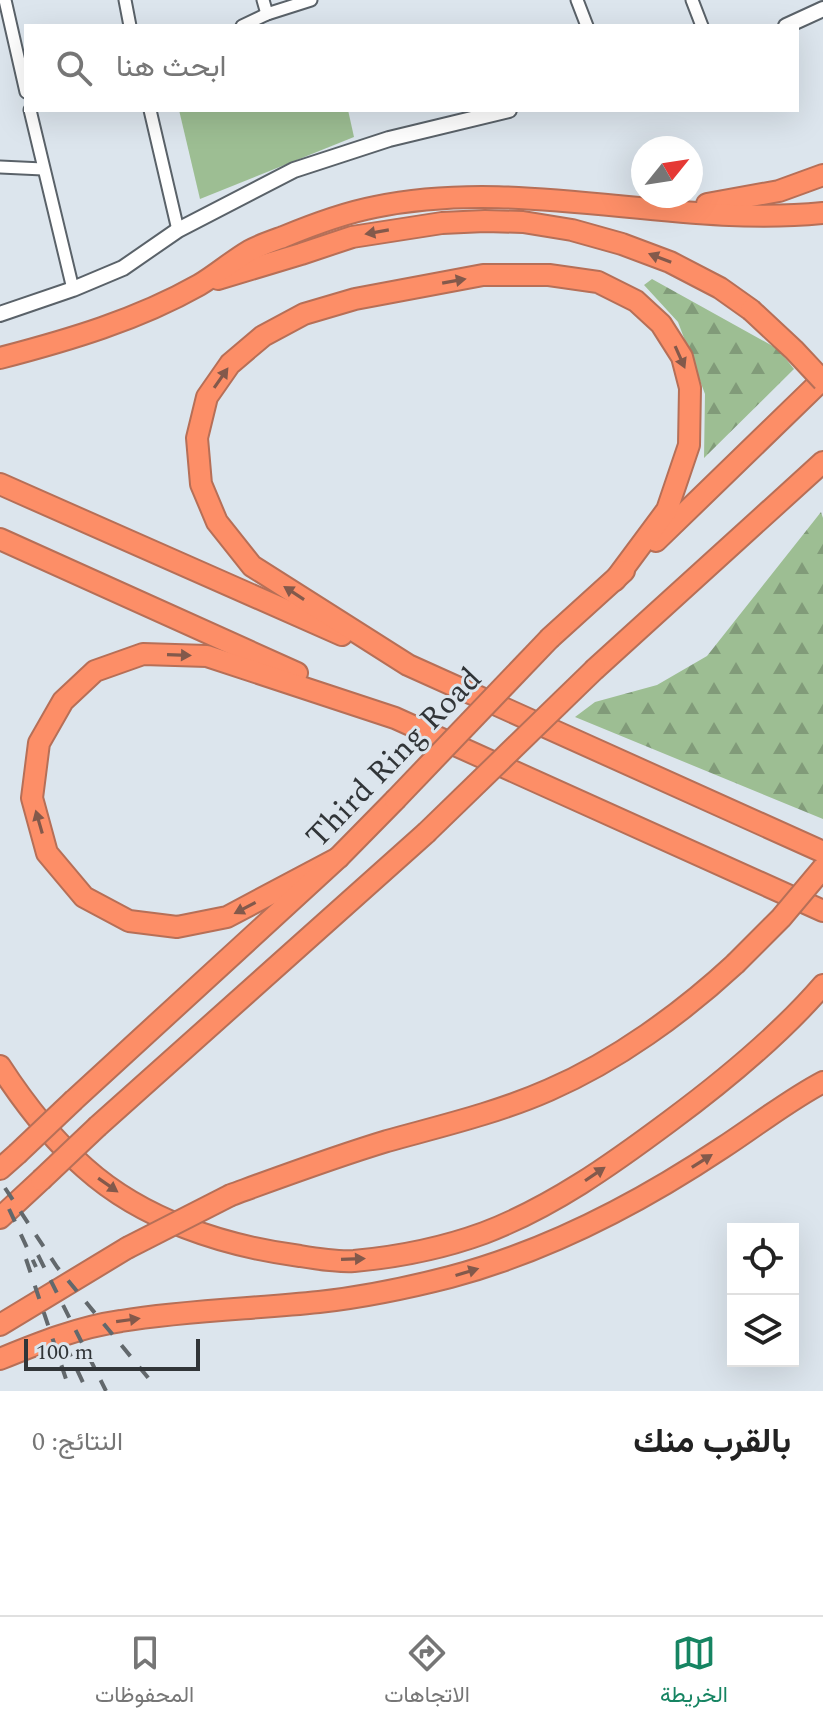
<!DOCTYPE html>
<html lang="ar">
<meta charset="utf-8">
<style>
body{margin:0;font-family:Spectral,Vazirmatn,serif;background:#f2f2f2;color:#222;direction:rtl}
.controls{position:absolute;right:24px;bottom:24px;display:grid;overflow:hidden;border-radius:0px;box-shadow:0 8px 32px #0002}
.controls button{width:72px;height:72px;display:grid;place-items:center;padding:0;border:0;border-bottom:2px solid #e0e0e0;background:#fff;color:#222;font:40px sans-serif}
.compass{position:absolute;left:631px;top:136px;width:72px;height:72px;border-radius:50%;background:#fff;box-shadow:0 8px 32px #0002;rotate:60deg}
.scale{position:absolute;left:24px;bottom:20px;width:176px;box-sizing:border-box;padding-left:8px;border:4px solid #313538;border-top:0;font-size:22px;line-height:28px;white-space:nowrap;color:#313538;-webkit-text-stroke:6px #dce5ed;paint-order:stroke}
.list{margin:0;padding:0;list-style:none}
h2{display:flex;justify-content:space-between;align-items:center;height:104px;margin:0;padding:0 32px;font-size:34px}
h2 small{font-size:26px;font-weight:400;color:#767676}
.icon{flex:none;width:44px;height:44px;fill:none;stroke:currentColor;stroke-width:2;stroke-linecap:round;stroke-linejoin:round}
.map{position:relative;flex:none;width:823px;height:1391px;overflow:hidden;direction:ltr}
.search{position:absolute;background:#fff;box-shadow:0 8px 32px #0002;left:24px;right:24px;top:24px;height:88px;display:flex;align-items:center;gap:20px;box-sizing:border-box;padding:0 28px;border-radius:0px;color:#767676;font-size:30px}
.sheet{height:224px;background:#fff}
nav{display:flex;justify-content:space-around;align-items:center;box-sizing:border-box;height:112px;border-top:2px solid #e0e0e0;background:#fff;font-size:22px;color:#767676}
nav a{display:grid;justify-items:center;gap:4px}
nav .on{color:#168462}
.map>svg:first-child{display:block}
.grass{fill:#9dbe93}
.forest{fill:url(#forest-firs)}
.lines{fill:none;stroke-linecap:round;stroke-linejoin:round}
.minor-casing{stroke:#5a6269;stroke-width:15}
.tertiary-casing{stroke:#5a6269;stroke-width:18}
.motorway-casing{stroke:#b66f57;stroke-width:24}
.minor{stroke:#fff;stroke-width:11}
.tertiary{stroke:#fff;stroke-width:14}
.motorway{stroke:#fd8e67;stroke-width:20}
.rail{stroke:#62686c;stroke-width:4;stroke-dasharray:14 14;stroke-linecap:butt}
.motorway-bridge-casing{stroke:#b66f57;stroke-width:24;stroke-linecap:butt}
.motorway-bridge{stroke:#fd8e67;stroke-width:20}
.oneway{fill:#83594b}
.labels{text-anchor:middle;stroke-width:6;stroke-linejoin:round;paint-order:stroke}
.street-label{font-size:32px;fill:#313538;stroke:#dce5ed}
</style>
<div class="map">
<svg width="823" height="1391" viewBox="0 0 823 1391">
<defs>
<pattern id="forest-firs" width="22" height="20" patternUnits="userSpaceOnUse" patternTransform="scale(2)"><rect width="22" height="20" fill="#9dbe93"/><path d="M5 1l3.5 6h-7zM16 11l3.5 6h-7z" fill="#819b79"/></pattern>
</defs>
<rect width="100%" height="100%" fill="#dce5ed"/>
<polygon class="grass" points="179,110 348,110 354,137 200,199"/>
<g class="forest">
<polygon points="652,279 778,349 794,369 704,458 705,394 678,322 644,285"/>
<polygon points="821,512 823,518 823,819 575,717 595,702 657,685 707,656"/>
</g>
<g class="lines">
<defs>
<g id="minor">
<polyline points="5,0 26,92"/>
<polyline points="125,0 130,26"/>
<polyline points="263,0 267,14"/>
<polyline points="577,0 587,26"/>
<polyline points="692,0 702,26"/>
<polyline points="242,26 267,14 311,0"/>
<polyline points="30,110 73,289"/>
<polyline points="150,110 178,230"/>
<polyline points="0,167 43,169"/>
</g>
<g id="tertiary">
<polyline points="786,26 823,9"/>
<polyline points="0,314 73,289 123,268 178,230 294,170 389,139 509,110"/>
</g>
<g id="motorway">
<polyline points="707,204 779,191 823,175"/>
<polyline points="218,279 301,254 352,237 442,223 485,221 523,222 572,230 622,244 670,262 720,288 751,310"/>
<path d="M0 358C69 340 137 320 199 285 216 275 232 261 249 251 260 245 272 241 283 237 312 225 344 213 375 207 523 176 674 228 823 213"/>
<polyline points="0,484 342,635"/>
<polyline points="0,539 297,673"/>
<polyline points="656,541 823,379"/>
<polyline points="615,580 667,510 689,445 690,388 682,357 661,324 636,301 598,282 549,275 483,275 355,299 304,314 263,336 230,364 207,397 197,438 201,484 217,522 252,566 408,665 823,852"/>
<polyline points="550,638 624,571"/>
<polyline points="595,669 823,462"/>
<polyline points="338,858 227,917 177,927 129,921 84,897 47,853 32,798 39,743 63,701 95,671 143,654 207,656 395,718 823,911"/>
<path d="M0 1066C24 1103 52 1139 85 1168 143 1220 224 1246 300 1256 318 1259 337 1262 354 1261 398 1257 443 1248 484 1233 552 1207 611 1165 670 1121 724 1081 778 1037 823 985"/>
<polyline points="74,1100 338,858 395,800"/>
<polyline points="98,1126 426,833"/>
<polyline points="0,1169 17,1154"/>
<path d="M231 1195C283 1176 334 1157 387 1141 441 1126 497 1113 549 1090 616 1061 682 1013 735 964"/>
<polyline points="0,1218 41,1180"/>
<polyline points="0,1325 127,1248"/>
<path d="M0 1359C39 1343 79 1327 121 1321 186 1310 253 1309 319 1302 364 1297 407 1288 450 1277 548 1251 638 1204 722 1148 756 1126 787 1101 823 1082"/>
</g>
</defs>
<use href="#minor" class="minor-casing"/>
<use href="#tertiary" class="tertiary-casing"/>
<use href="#motorway" class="motorway-casing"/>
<use href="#minor" class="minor"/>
<use href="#tertiary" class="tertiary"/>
<use href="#motorway" class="motorway"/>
<g class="rail">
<polyline points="5,1188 57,1267 150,1380"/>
<polyline points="9,1209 36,1267"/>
<polyline points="38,1255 106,1391"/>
<polyline points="26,1259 70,1391"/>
<polyline points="65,1344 87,1391"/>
</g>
<defs>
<g id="motorway-bridge">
<polyline points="751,310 794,350 823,381"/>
<polyline points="395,800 550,638"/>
<polyline points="426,833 595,669"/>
<polyline points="735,964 781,918 823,868"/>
<polyline points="17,1154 74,1100"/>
<polyline points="41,1180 98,1126"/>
<polyline points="127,1248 231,1195"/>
</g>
</defs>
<use href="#motorway-bridge" class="motorway-bridge-casing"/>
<use href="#motorway-bridge" class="motorway-bridge"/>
</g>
<defs><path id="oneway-solid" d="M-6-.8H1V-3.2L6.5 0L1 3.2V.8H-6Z" transform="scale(2)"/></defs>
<g class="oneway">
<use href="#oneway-solid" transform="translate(377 232) rotate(170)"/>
<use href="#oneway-solid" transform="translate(660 258) rotate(-159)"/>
<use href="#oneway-solid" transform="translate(454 281) rotate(-10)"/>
<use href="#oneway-solid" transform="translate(680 357) rotate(66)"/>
<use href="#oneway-solid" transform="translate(221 378) rotate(-55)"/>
<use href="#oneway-solid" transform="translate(294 593) rotate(-147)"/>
<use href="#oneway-solid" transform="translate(179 655) rotate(2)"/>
<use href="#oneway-solid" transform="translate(39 822) rotate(-106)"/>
<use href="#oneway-solid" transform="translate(245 908) rotate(152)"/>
<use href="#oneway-solid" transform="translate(702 1161) rotate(-32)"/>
<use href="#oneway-solid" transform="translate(595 1174) rotate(-34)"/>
<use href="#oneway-solid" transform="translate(108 1185) rotate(35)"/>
<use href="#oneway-solid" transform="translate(353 1259) rotate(-2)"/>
<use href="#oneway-solid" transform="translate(467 1272) rotate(-17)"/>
<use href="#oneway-solid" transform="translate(128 1320) rotate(-8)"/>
</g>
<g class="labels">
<g class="street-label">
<text transform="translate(393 757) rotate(-46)" y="11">Third Ring Road</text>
</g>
</g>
</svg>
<div class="controls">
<button><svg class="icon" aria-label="locate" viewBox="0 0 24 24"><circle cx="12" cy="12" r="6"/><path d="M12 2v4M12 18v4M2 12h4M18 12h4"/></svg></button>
<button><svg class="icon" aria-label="layers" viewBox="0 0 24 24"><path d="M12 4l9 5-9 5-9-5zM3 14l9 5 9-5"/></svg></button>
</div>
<svg class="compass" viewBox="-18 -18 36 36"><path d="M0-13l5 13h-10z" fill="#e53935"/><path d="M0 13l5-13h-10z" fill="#767676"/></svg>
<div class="scale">100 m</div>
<div class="search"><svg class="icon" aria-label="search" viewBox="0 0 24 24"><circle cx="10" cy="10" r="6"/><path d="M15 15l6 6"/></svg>ابحث هنا</div>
</div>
<section class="sheet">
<h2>بالقرب منك<small>النتائج: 0</small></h2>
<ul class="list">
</ul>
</section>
<nav>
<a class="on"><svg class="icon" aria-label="map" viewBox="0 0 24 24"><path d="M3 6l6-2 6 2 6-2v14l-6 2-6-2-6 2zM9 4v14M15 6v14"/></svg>الخريطة</a>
<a><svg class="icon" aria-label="directions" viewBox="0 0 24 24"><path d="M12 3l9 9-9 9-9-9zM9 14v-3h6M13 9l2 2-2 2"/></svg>الاتجاهات</a>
<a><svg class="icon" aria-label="saved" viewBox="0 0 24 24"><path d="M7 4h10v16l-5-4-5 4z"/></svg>المحفوظات</a>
</nav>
